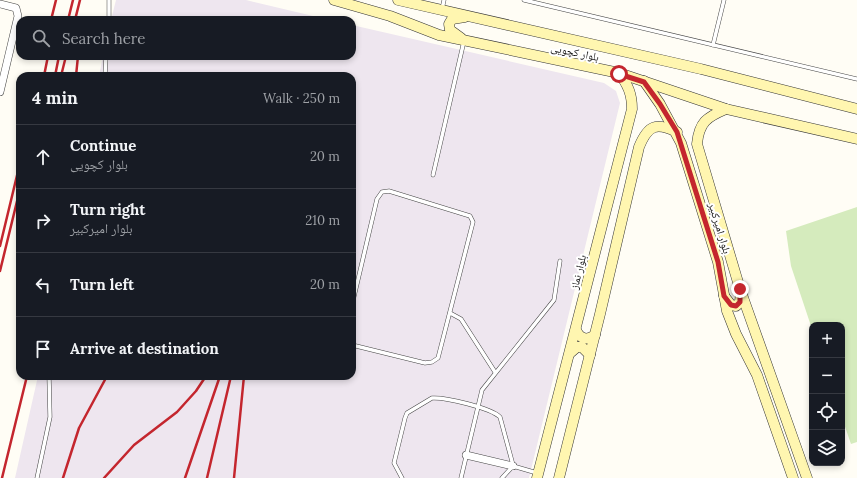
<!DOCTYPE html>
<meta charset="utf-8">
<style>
body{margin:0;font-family:Lora,"Noto Naskh Arabic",serif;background:#242831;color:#f1f3f6}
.controls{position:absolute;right:12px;bottom:12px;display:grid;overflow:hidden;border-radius:8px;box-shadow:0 2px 6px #0003}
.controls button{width:36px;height:36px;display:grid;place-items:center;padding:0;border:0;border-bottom:1px solid #363941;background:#171b24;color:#f1f3f6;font:20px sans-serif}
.stop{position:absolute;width:12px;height:12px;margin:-9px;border:3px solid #c4262e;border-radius:50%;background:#fff}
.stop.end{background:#c4262e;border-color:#fff;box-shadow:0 1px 4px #0008}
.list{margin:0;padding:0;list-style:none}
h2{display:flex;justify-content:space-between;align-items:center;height:52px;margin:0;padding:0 16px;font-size:17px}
h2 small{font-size:13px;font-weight:400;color:#9ea1a6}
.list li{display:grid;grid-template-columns:26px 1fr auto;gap:12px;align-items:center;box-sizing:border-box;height:64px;padding:0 16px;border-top:1px solid #363941}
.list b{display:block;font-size:15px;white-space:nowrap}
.list p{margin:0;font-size:13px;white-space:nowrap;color:#9ea1a6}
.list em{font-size:13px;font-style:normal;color:#9ea1a6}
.icon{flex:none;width:22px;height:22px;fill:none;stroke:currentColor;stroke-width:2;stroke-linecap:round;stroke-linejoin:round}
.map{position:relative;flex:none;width:857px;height:478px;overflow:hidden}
.search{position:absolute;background:#171b24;box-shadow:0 2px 6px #0003;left:16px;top:16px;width:340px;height:44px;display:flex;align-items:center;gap:10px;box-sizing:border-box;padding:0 14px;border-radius:12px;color:#9ea1a6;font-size:15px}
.panel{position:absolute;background:#171b24;box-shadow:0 2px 6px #0003;left:16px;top:72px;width:340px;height:308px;border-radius:12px}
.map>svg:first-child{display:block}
.industrial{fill:#eee6ef}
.green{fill:#d5ebbd}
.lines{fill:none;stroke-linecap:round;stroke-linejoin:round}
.lane-casing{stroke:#444;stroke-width:4.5}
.street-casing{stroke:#444;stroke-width:8}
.secondary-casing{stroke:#333;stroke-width:11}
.lane{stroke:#fff;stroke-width:3.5}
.street{stroke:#fff;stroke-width:7}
.secondary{stroke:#fff6b0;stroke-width:10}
.rail{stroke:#c4262e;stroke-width:2.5}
.route{stroke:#c4262e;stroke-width:5}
.labels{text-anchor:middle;stroke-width:4;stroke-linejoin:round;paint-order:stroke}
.street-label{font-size:11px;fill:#111;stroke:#fff}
</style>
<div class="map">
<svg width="857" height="478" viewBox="0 0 857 478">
<rect width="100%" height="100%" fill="#fffdf5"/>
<g class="industrial">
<polygon points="116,0 246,0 330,20 111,20"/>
<polygon points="352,25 604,83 616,91 620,103 529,478 15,478 38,376 352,376 352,76 99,76 103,56 352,56"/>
</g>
<polygon class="green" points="857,207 857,442 851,444 842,418 842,325 812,325 812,329 791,266 786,231"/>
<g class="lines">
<defs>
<g id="lane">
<polyline points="524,0 857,79"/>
<polyline points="442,9 444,0"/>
<polyline points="109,20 109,0"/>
<polyline points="713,45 724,0"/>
<polyline points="105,76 106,56"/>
<polyline points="433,175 464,41"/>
<polyline points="352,305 377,199 382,192 389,191 470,216 473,222 438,358 432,362 425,363 352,345"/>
<polyline points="450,313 461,319 495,372"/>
<polyline points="513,466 537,473"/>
<polyline points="37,478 50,417 49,376"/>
<path d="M402 478 394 463 405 418 407 413 432 398C445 397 491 408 500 417L513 465"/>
<polyline points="461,478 482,390 554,300 560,261"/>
<polyline points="502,478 513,466"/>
</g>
<g id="street">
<polyline points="0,4 16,8 18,16 0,92"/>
<polyline points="466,455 513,466"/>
</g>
<g id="secondary">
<polyline points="334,0 390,16 439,35 619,73 726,109 857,139"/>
<polyline points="398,0 701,69 857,109"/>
<polyline points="461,38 450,30 449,24 452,19 465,17"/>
<polyline points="644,81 660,104 681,143 718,262 727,311 736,334 757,375 793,478"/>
<path d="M726 109C707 117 699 122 697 144L740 289 807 478"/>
<polyline points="724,296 731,305 736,306 740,302 741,291"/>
<path d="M576 330C580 339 587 341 595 335"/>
<polyline points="570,353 577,347 582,347 590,355"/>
<path d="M537 478 632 109C632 94 628 85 619 73"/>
<path d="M559 478 600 314 639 147C648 125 656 122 677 132"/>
</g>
</defs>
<use href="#lane" class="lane-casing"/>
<use href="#street" class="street-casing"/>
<use href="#secondary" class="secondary-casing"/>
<use href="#lane" class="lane"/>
<use href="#street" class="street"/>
<use href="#secondary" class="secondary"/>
<g class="rail">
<polyline points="51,20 56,0"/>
<polyline points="68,20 73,0"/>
<polyline points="75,20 80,0"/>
<polyline points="44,76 48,56"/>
<polyline points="55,76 59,56"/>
<polyline points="61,76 66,56"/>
<polyline points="76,76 78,56"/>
<polyline points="0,246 20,163"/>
<polyline points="20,264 20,263"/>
<polyline points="0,271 20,189"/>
<polyline points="2,478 27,376"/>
<polyline points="63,478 79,428 107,376"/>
<polyline points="104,478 134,445 177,412 196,391 206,376"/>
<polyline points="185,478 220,376"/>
<polyline points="207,478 231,376"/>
<polyline points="234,478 244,376"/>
</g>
</g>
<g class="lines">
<polyline class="route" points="619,74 644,82 660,104 677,132 718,262 724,296 731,305 736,306 740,302 740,289"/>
</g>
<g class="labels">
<g class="street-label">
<text transform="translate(575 52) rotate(12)" y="4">بلوار کچویی</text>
<text transform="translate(720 228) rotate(73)" y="4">بلوار امیرکبیر</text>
<text transform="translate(578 272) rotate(-76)" y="4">بلوار نماز</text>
</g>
</g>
</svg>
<div class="controls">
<button>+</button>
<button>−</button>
<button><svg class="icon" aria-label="locate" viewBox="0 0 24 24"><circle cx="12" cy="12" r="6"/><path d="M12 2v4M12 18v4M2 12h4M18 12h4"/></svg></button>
<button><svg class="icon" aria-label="layers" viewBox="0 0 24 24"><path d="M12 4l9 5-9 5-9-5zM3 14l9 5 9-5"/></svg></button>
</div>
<div class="stop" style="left:619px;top:74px"></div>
<div class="stop end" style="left:740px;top:289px"></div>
<div class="search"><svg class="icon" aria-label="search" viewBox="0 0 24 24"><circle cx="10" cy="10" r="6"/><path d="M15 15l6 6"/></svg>Search here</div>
<section class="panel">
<h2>4 min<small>Walk · 250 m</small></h2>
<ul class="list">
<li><svg class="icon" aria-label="ahead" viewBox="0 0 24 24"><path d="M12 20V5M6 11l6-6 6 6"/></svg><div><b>Continue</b><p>بلوار کچویی</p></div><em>20 m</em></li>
<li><svg class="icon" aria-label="right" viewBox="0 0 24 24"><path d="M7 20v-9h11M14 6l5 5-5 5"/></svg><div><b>Turn right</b><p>بلوار امیرکبیر</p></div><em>210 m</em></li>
<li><svg class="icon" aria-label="left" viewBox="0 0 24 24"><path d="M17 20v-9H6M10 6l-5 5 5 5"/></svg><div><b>Turn left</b></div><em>20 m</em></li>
<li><svg class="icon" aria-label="arrive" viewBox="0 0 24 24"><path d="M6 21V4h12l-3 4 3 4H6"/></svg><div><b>Arrive at destination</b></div></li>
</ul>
</section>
</div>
